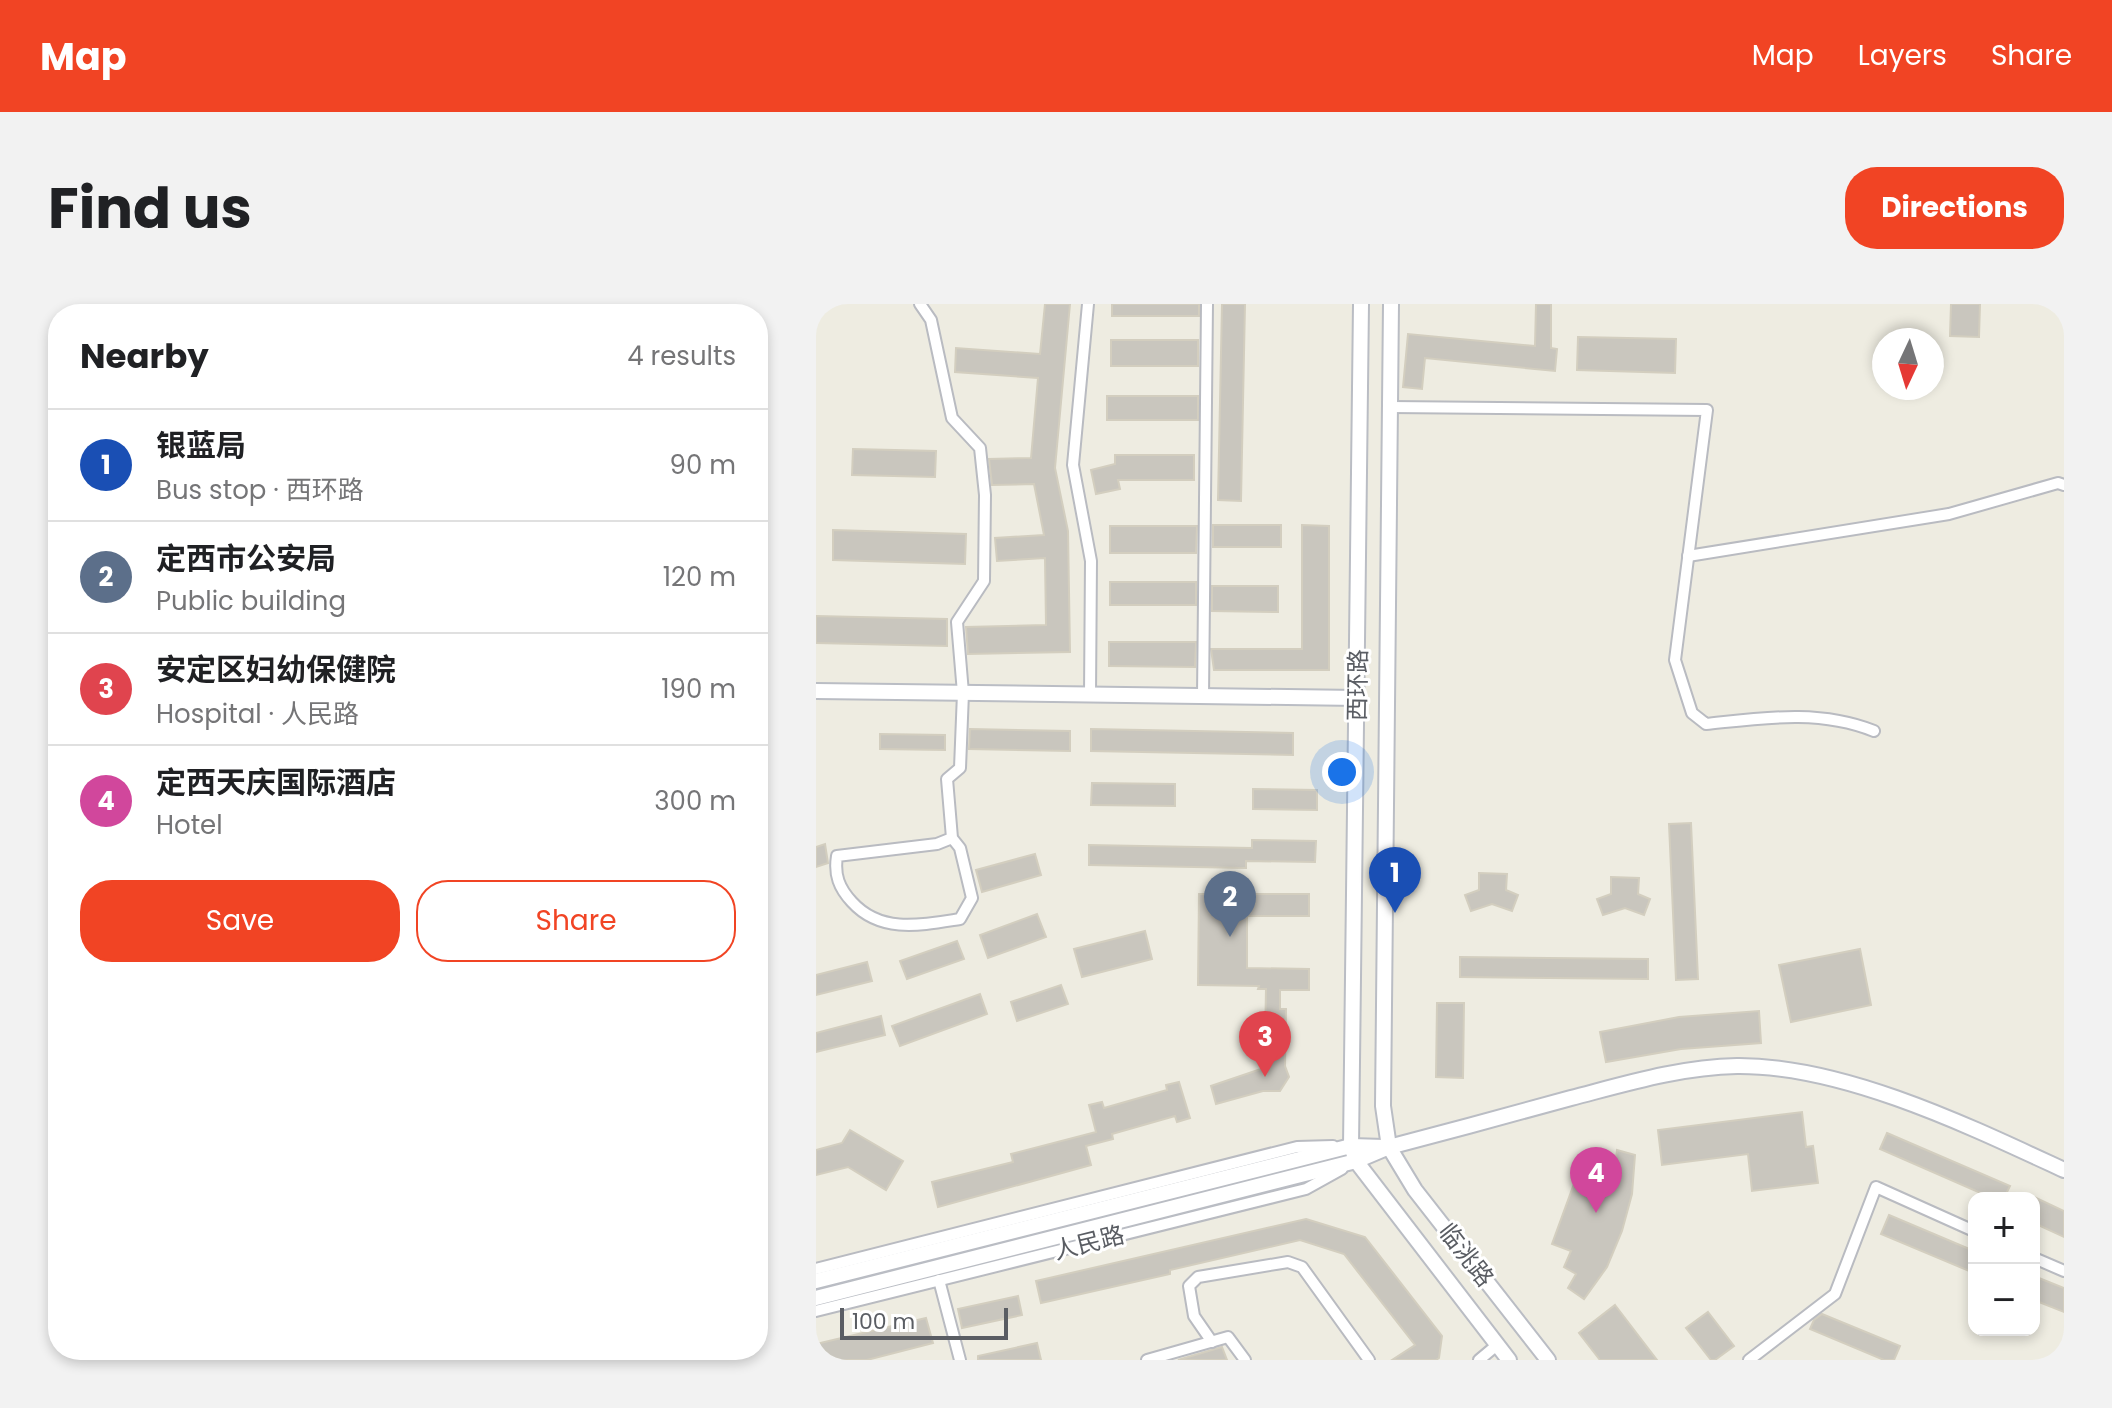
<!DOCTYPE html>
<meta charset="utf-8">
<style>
body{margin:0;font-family:Poppins,"Noto Sans SC",sans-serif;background:#f2f2f2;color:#202124}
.controls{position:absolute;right:24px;bottom:24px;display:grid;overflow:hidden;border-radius:16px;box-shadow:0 4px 12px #0003}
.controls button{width:72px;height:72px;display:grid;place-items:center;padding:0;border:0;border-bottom:2px solid #e0e0e0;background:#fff;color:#202124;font:40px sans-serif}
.compass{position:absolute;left:1056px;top:24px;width:72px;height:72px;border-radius:50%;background:#fff;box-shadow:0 4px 12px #0003;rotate:184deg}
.scale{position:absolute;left:24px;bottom:20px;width:168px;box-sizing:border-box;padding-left:8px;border:4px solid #5a5d63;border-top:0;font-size:22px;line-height:28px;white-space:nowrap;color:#5a5d63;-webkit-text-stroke:6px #fff;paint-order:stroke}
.you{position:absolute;left:526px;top:468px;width:28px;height:28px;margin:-20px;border:6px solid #fff;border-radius:50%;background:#1a73e8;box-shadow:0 0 0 12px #1a73e833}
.badge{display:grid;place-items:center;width:52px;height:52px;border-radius:50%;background:#f14424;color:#fff;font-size:26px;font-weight:700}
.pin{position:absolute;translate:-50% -66px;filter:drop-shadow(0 2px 4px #0008)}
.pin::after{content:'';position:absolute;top:42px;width:28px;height:24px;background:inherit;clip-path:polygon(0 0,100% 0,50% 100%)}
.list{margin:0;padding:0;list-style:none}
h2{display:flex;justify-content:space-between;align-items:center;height:104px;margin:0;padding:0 32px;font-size:34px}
h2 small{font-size:26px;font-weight:400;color:#757577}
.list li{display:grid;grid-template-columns:52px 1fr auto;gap:24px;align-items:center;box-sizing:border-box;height:112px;padding:0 32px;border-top:2px solid #e0e0e0}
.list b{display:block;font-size:30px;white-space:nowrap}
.list p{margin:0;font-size:26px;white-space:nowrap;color:#757577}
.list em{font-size:26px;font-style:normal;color:#757577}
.actions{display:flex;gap:16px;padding:24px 32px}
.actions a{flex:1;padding:18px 0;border:2px solid #f14424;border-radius:32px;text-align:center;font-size:28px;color:#f14424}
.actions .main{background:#f14424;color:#fff}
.map{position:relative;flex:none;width:1248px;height:1056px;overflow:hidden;border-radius:32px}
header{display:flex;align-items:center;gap:48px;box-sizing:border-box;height:112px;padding:0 40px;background:#f14424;color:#fff}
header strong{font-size:38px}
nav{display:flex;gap:44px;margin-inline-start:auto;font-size:28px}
.intro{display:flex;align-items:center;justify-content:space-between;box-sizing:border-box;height:192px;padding:0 48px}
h1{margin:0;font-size:56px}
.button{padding:20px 36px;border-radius:32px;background:#f14424;color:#fff;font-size:28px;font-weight:700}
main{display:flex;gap:48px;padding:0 48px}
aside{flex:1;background:#fff;border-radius:32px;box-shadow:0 4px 12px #0003}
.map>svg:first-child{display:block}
.building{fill:#c9c6be;stroke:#d3cebf;stroke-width:2}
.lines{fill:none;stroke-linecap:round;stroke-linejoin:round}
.street-casing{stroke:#b9bbc1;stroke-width:14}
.secondary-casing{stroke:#babdc4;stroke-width:18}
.street{stroke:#fff;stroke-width:10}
.secondary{stroke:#fff;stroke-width:14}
.labels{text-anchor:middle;stroke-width:6;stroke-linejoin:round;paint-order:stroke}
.street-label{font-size:24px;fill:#5a5d63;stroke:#fff}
</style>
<header>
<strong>Map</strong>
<nav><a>Map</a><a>Layers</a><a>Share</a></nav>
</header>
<div class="intro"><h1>Find us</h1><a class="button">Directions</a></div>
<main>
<aside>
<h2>Nearby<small>4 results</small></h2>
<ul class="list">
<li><span class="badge" style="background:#1a4fb4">1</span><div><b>银蓝局</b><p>Bus stop · 西环路</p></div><em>90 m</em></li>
<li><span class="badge" style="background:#5c6f8a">2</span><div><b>定西市公安局</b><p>Public building</p></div><em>120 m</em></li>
<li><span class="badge" style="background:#e0444e">3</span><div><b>安定区妇幼保健院</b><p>Hospital · 人民路</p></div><em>190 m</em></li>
<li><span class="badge" style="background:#d1479c">4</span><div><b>定西天庆国际酒店</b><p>Hotel</p></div><em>300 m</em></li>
</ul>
<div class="actions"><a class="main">Save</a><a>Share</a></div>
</aside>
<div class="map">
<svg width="1248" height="1056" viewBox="0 0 1248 1056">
<rect width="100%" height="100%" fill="#eeece1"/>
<g class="building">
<polygon points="229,0 254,0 239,164 252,227 254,348 152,350 150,323 230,321 229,254 181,257 179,234 228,231 218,180 176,181 173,155 215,154 222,74 139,68 140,44 224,50"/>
<rect x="296" y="0" width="87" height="12"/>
<polygon points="406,0 429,0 425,197 402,196"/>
<polygon points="720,0 735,0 735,44 741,45 739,67 609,54 606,85 587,83 592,30 719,42"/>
<polygon points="1135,0 1164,0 1163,33 1134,32"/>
<polygon points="762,33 860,35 859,69 761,66"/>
<rect x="295" y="36" width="87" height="26"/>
<rect x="291" y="92" width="91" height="24"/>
<polygon points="37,145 120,147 119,173 36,171"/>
<polygon points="299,151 378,151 378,176 302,176 304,185 280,190 275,166 299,160"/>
<rect x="397" y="221" width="68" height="22"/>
<polygon points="486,221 513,222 513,366 398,366 395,345 486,345"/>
<polygon points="294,222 381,222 380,249 294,249"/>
<polygon points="17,226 150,230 149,260 17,256"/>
<rect x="294" y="278" width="86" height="23"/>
<polygon points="396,282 462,282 462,308 396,307"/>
<polygon points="0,312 131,315 131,342 0,339"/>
<polygon points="293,338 380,338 379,363 293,362"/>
<polygon points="154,425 254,427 254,447 153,445"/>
<polygon points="275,425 477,429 477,451 275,447"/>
<polygon points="64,430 129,431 129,446 64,445"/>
<polygon points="276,479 359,480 359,502 275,501"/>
<polygon points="437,485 501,486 501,506 437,505"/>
<polygon points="875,519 882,675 860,676 853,520"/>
<polygon points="436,536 500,537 499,558 430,557 430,564 273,561 273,541 436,544"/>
<polygon points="9,540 12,559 0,563 0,543"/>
<polygon points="219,550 225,571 166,588 160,566"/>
<polygon points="663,569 691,570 690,586 702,591 696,607 676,600 655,607 649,591 663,586"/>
<polygon points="795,573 823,574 822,590 834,595 828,611 809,604 787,611 781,595 795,590"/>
<polygon points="383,590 493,590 493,612 431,612 431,664 493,665 493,686 464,686 464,705 470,705 469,762 473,773 464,787 447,787 400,800 395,782 445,765 446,736 449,736 450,685 442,685 443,682 382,681"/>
<polygon points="221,610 230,633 172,654 164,631"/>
<polygon points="329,627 336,655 266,673 258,645"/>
<polygon points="141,637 148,655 91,675 84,657"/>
<polygon points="1044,645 1055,701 975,718 963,661"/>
<polygon points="644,653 832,655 832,675 644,673"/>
<polygon points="51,658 56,677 0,691 0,671"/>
<polygon points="245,681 252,700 201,717 195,698"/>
<polygon points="164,690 171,710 84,742 76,722"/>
<polygon points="621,699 648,699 647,774 620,773"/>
<polygon points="943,707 945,739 865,745 790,758 784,728 863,713"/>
<polygon points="65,712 69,731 0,748 0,729"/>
<polygon points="363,778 374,814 361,818 359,812 296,830 297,835 270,842 275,861 122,903 116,878 197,858 195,850 280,828 273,801 286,798 288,804 351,786 350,781"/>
<polygon points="986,808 990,843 997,842 1002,879 936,887 932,850 846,861 842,826"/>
<polygon points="34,826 87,857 70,886 32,863 0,871 0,846 26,839"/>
<polygon points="1071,829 1194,882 1188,894 1176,894 1064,845"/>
<polygon points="801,846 819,851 816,890 806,927 791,963 768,995 752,984 760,970 748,963 755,947 736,940 759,877 778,884 783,860 799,862"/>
<polygon points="1218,893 1248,907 1248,933 1218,919"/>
<polygon points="1073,911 1158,947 1158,969 1065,930"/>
<polygon points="490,915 549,933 626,1032 623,1054 620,1056 576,1056 599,1041 528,950 484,936 354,966 354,970 225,999 220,977"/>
<polygon points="1218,972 1248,984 1248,1008 1218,996"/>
<polygon points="202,992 206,1011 146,1024 142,1005"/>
<polygon points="799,1001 841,1056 784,1056 763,1029"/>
<polygon points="892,1008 918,1042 899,1056 895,1056 870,1024"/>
<polygon points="1006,1010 1084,1042 1078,1056 1068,1056 994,1025 998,1016"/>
<polygon points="110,1014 117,1039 51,1056 0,1056 0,1040"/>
<polygon points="221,1039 225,1056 162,1056 162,1052"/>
<polygon points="406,1043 411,1056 362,1056"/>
</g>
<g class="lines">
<defs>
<g id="street">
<path d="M104 0 115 16 136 114 164 144 169 191 168 277 141 318 147 389 144 464 131 475 136 534 144 544 156 594 144 615C106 621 65 630 36 598 23 584 18 571 21 552L121 540 136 534"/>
<polyline points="272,0 257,161 275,257 274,390"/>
<path d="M574 103 891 106 859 356 876 409 890 420C947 414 1003 405 1058 427"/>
<polyline points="872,252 1133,210 1242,179 1248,181"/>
<polyline points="387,392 391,0"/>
<polyline points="1218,954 1248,967"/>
<polyline points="0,965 481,843 517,842"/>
<polyline points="123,976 144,1056"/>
<polyline points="0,1007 490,885 526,865"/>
<polyline points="396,1038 378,1012 373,982 382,973 472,958 486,963 553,1056"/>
<polyline points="331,1056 412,1033 429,1056"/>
<polyline points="663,1056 681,1041"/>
<polyline points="933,1056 1019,990 1060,883 1158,927"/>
</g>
<g id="secondary">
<polyline points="545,0 535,842 540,857 693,1056"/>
<polyline points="575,0 567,802 573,843 599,886 732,1056"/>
<polyline points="0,387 542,394"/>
<polyline points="0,977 535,842 568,843"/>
<path d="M0 994 540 857 573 843C634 827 694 811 755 794 809 780 864 763 921 762 1027 761 1153 822 1248 866"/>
</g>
</defs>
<use href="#street" class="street-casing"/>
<use href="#secondary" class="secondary-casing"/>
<use href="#street" class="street"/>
<use href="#secondary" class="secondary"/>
</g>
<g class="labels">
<g class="street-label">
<text transform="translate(542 381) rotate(-89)" y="8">西环路</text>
<text transform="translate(273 939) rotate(-14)" y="8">人民路</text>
<text transform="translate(650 951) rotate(52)" y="8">临洮路</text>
</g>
</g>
</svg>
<div class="controls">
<button>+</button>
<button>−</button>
</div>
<svg class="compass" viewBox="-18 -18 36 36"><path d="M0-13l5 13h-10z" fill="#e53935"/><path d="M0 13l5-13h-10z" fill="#757577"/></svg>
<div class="scale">100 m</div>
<div class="you"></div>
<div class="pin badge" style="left:579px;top:609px;background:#1a4fb4">1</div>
<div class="pin badge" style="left:414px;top:633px;background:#5c6f8a">2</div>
<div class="pin badge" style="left:449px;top:773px;background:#e0444e">3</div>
<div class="pin badge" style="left:780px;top:909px;background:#d1479c">4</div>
</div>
</main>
